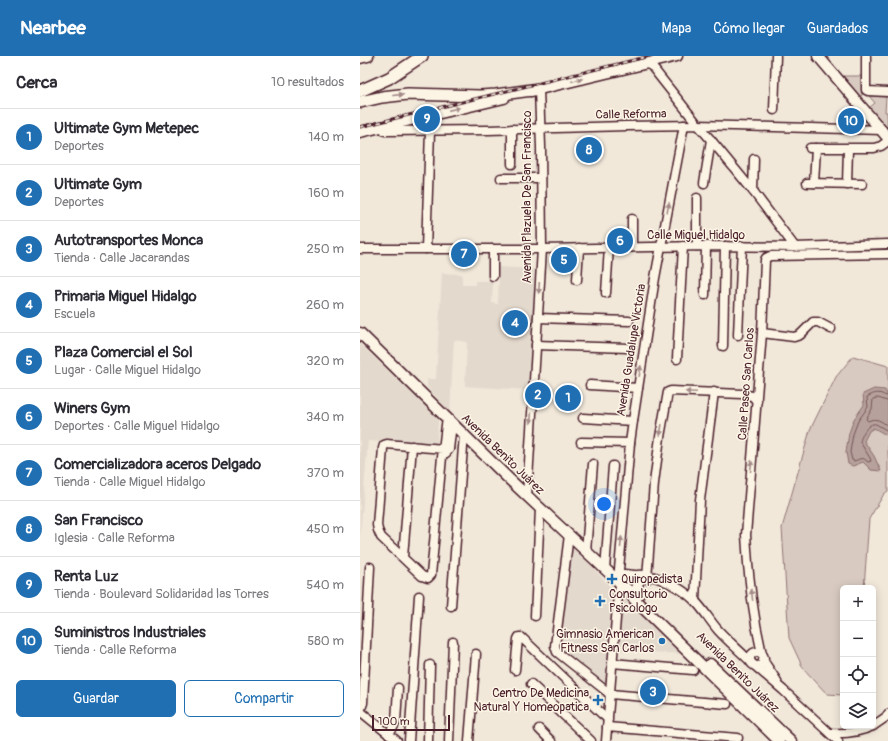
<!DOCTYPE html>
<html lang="es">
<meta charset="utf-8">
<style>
body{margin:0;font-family:Pangolin,sans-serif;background:#f7f7f7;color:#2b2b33}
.controls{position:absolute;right:12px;bottom:12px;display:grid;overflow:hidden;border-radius:6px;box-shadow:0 2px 10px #0003}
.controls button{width:36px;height:36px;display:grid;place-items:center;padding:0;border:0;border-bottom:1px solid #e1e1e2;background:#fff;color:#2b2b33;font:20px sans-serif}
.scale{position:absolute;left:12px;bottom:10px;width:78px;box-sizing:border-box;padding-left:4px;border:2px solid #4a1f2b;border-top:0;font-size:11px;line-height:14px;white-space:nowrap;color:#4a1f2b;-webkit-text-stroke:3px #fcf5e5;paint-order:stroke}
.you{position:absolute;left:244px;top:448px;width:14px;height:14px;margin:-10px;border:3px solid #fff;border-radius:50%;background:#1a73e8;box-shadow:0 0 0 6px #1a73e833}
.badge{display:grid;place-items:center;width:26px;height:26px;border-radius:50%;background:#1f6fb2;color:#fff;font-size:13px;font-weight:700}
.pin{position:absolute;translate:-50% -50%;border:2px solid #fff;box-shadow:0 1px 4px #0006}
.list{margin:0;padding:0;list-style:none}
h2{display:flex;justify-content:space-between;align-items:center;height:52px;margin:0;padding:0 16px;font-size:17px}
h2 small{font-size:13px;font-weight:400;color:#7c7c81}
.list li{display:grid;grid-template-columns:26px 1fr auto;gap:12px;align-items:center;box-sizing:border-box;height:56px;padding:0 16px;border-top:1px solid #e1e1e2}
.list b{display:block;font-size:15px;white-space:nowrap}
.list p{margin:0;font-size:13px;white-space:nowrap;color:#7c7c81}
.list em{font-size:13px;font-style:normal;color:#7c7c81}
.actions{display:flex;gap:8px;padding:12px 16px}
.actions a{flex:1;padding:9px 0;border:1px solid #1f6fb2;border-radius:6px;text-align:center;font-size:14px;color:#1f6fb2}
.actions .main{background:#1f6fb2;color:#fff}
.icon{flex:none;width:22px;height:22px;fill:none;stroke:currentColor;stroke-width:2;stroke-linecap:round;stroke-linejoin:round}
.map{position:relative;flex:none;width:528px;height:685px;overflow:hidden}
header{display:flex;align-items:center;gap:24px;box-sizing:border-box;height:56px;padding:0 20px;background:#1f6fb2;color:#fff}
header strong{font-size:19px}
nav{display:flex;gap:22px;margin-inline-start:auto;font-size:14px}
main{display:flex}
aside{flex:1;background:#fff}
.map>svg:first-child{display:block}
.built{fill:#e4d9cd}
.green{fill:#d8cac0;stroke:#917476}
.water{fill:#b6a19c;stroke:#8b6d6f}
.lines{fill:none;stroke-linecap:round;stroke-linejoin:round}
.shore{stroke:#755358;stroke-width:1}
.minor-casing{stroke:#4a1f2b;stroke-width:11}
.major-casing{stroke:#4a1f2b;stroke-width:13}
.highway-casing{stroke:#4a1f2b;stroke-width:14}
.minor{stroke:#fcf5e5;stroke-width:8}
.major{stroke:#fcf5e5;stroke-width:10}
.highway{stroke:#fcf5e5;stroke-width:11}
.rail-casing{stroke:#4a1f2b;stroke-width:3}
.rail{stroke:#fcf5e5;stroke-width:1.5;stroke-dasharray:4.5;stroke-linecap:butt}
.oneway{fill:#a38a88}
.poi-dot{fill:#1f6fb2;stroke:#fcf5e5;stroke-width:1.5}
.labels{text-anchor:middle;stroke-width:3;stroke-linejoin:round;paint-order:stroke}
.street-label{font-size:12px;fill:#4a1f2b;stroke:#fcf5e5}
.poi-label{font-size:12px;fill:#4a1f2b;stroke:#fcf5e5;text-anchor:start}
</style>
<header>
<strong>Nearbee</strong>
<nav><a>Mapa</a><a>Cómo llegar</a><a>Guardados</a></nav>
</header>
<main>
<aside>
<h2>Cerca<small>10 resultados</small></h2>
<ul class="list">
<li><span class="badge">1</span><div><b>Ultimate Gym Metepec</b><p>Deportes</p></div><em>140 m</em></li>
<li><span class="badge">2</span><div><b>Ultimate Gym</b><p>Deportes</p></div><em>160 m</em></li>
<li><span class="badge">3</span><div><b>Autotransportes Monca</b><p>Tienda · Calle Jacarandas</p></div><em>250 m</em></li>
<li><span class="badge">4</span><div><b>Primaria Miguel Hidalgo</b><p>Escuela</p></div><em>260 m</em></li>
<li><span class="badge">5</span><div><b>Plaza Comercial el Sol</b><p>Lugar · Calle Miguel Hidalgo</p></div><em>320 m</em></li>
<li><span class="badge">6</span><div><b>Winers Gym</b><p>Deportes · Calle Miguel Hidalgo</p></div><em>340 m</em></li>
<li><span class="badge">7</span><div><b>Comercializadora aceros Delgado</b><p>Tienda · Calle Miguel Hidalgo</p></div><em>370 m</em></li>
<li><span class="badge">8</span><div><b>San Francisco</b><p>Iglesia · Calle Reforma</p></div><em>450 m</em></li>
<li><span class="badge">9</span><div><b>Renta Luz</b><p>Tienda · Boulevard Solidaridad las Torres</p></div><em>540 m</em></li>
<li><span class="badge">10</span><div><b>Suministros Industriales</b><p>Tienda · Calle Reforma</p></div><em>580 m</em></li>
</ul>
<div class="actions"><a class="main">Guardar</a><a>Compartir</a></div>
</aside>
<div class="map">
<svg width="528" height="685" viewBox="0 0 528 685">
<rect width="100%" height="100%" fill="#f1e8da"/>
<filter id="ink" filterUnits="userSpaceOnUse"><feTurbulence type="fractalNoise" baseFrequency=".025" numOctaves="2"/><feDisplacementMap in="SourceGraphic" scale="8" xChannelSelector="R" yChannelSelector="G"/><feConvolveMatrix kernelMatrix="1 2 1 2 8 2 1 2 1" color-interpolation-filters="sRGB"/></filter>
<g filter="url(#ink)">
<g class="built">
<polygon points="139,211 177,213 168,334 105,330 107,286 94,284 90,356 67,331 67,323 76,323 82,217 102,218 102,229 115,229 115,225 133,225 132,247 138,248"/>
<polygon points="0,288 78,362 77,389 8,385 0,481"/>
<polygon points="204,485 226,504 254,535 247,645 192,594"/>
<polygon points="262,543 267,543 324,598 259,594"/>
</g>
<g class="green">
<polygon points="483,20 501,20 502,39 500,41"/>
<polygon points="509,40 526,41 525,56 527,56 528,77 509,52 515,47"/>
<polygon points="493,300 528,310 528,435 524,438 509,463 504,532 483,532 483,639 467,638 443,612 429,582 422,472 450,374 476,321"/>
</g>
<polygon class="water" points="514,333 525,334 528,340 528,380 514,372 509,375 504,385 514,400 521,415 511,414 503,406 493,410 488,408 486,396 489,377 494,363 504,349 503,338"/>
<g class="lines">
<g class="shore">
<path d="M528 340C526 340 524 339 522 338 517 336 512 338 507 341L508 351 498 365 493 378 490 396 492 404 494 405C501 403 502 400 508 406L511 405 510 402 500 386C501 380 508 366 516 368 520 370 524 373 528 375"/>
<path d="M528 345C523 345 519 340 513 343L512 353 506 363 508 365C516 361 521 365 528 370"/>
</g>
<defs>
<g id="minor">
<polyline points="506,0 506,34 508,35 528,36"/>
<polyline points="289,7 338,69 351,84 393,135 435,191"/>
<polyline points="414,54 416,0"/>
<polyline points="26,69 25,75 128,74 266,70 338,69 522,74"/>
<polyline points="450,92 514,92 521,90 528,85"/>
<polyline points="152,108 152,73"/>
<polyline points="141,122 181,122"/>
<polyline points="344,127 351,84"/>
<polyline points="447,127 502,128"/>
<polyline points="454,127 456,92"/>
<polyline points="487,128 488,93"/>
<polyline points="393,135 394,103"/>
<polyline points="337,190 337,142"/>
<polyline points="272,191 272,163"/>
<polyline points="0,193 182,193 346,190 435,191 528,188"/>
<polyline points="66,193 70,75"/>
<polyline points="133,220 133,193"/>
<polyline points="217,224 219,192"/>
<polyline points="246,237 249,191"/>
<polyline points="345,239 346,190"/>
<polyline points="178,262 269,265"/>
<polyline points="402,277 434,281 440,279 453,266 458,266 471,273"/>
<polyline points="378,279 382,190"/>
<polyline points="176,289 268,292"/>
<polyline points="363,290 365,190"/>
<polyline points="317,303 323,190"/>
<polyline points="230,329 278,332"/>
<path d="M87 362C85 375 84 388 82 401L71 519 68 522 62 520 21 481 18 474 17 469 23 392 24 389 27 388C48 390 68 392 89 393"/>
<polyline points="223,362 273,365"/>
<polyline points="221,386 270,387"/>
<polyline points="86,397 89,393 92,368"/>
<polyline points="167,440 182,193 181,91 179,33"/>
<polyline points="209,479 195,590 197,596 250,638 367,648"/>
<polyline points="226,495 233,408"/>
<polyline points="43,501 52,390"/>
<polyline points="245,513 253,410"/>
<polyline points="287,523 294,427 300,381 308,336 311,335 382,338 392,340 397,345"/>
<polyline points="258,525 270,387 273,365 295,222 324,69"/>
<polyline points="335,544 340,444 354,336"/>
<polyline points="91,550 104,378"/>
<polyline points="175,560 180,453"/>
<circle cx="397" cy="603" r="7"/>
<path d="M402 598C393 559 388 519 386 479L402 277 405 204 406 202 410 200 528 198"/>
<polyline points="403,604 417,625"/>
<polyline points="252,607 333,614"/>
<polyline points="394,609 423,634 478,685"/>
<polyline points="155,614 158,583 159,581 161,581 242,658 248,663"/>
<polyline points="171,628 231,685"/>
<polyline points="0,655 3,647 10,511"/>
<polyline points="0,655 37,685"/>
<polyline points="513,670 526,661 528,658"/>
<polyline points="247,671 378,682"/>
<polyline points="179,673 191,685"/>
<path d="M470 677C485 678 498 677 513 670"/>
<polyline points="29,679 36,666 38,632"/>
<polyline points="49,685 59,540"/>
<polyline points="68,685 70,609"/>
<polyline points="89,685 93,586"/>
<polyline points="109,685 116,598"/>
<path d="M246 685 257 550C258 543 257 533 262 527 279 506 322 531 335 545 344 554 350 565 358 574 368 585 380 595 391 606"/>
</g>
<g id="major">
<polyline points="458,0 528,82"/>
<polyline points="0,2 8,0"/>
<polyline points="171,35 317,0"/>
<polyline points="0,76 144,42"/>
<polyline points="0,277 149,423 245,513 270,536 274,543 419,685"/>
<polyline points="253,521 264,519 274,520"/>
<polyline points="279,538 276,532 279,524"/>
<polyline points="350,608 431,685"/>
</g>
<g id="highway">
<polyline points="0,35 29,22 62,0"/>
<polyline points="0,46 22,41 48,38 120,40 136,39 179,33"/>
</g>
</defs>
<use href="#minor" class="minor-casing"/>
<use href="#major" class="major-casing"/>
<use href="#highway" class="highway-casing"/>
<use href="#minor" class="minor"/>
<use href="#major" class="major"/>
<use href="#highway" class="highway"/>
<defs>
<polyline id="rail" points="0,71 290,0"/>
</defs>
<use href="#rail" class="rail-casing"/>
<use href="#rail" class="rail"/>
</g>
<defs><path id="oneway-solid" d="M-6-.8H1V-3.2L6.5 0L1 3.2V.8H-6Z"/></defs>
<g class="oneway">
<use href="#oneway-solid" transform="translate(217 24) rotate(-14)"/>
<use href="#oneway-solid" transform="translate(38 39) rotate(-5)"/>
<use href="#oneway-solid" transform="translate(94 53) rotate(-13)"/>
<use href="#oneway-solid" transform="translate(308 152) rotate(-79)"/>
<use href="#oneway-solid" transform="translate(179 232) rotate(93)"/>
<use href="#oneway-solid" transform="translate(280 315) rotate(-81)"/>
<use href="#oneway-solid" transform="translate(331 336) rotate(-178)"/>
<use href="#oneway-solid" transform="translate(171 362) rotate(93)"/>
<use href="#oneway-solid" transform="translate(301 374) rotate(99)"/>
<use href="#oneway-solid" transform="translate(391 410) rotate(-85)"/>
<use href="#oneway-solid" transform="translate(261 486) rotate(-85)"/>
<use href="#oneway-solid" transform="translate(392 539) rotate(-97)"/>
</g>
</g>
<g class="poi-dot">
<path d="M250 517h4v4h4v4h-4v4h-4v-4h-4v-4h4z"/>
<path d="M238 539h4v4h4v4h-4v4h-4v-4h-4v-4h4z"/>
<circle cx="302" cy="585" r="4"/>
<path d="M236 638h4v4h4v4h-4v4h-4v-4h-4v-4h4z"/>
</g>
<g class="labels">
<g class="street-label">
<text transform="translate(271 58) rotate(-1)" y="4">Calle Reforma</text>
<text transform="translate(167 141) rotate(-90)" y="4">Avenida Plazuela De San Francisco</text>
<text x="336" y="183">Calle Miguel Hidalgo</text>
<text transform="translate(271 294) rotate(-81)" y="4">Avenida Guadalupe Victoria</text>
<text transform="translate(386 328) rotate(-86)" y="4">Calle Paseo San Carlos</text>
<text transform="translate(143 398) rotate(44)" y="4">Avenida Benito Juárez</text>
<text transform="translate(378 616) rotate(44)" y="4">Avenida Benito Juárez</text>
</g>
<g class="poi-label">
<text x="261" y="527">Quiropedista</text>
<text x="249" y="542">Consultorio<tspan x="249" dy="14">Psicologo</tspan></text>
<text x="294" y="582" text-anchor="end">Gimnasio American<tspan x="294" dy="14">Fitness San Carlos</tspan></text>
<text x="229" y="641" text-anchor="end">Centro De Medicina<tspan x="229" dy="14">Natural Y Homeopatica</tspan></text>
</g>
</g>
</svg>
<div class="controls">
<button>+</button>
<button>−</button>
<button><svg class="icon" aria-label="locate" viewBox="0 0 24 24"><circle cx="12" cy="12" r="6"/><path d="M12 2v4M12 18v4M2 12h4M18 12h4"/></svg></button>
<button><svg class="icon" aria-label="layers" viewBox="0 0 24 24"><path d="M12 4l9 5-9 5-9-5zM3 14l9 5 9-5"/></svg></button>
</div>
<div class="scale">100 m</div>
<div class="you"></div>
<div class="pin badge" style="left:208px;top:342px">1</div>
<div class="pin badge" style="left:178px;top:339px">2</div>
<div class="pin badge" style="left:293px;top:636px">3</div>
<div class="pin badge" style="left:155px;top:267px">4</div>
<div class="pin badge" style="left:204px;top:204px">5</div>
<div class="pin badge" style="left:260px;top:185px">6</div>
<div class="pin badge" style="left:104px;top:198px">7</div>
<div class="pin badge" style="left:229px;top:94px">8</div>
<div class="pin badge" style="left:67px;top:63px">9</div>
<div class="pin badge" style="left:491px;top:65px">10</div>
</div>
</main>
